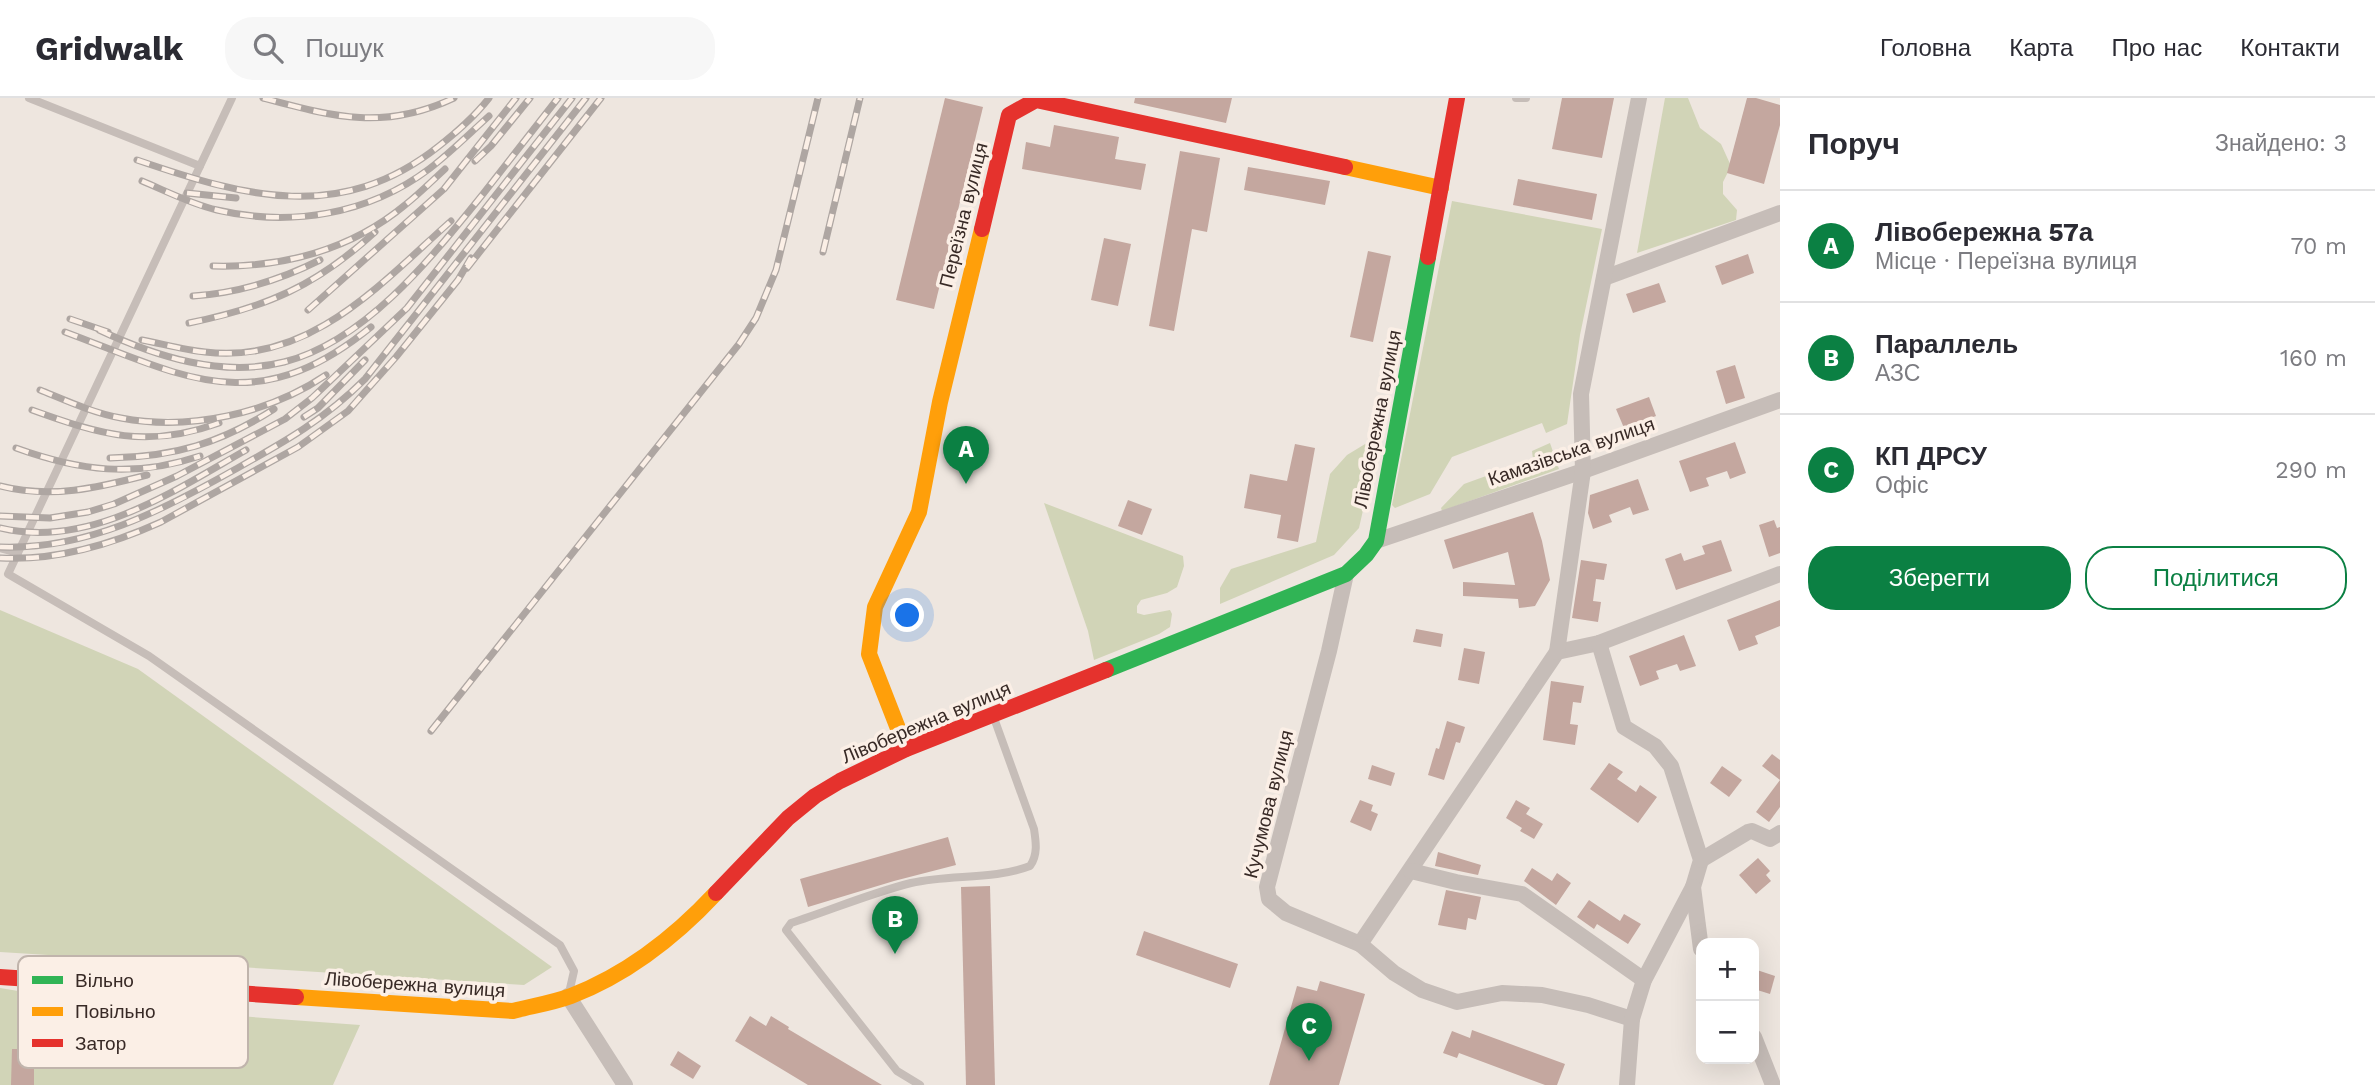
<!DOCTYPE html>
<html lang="uk">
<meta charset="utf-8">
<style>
body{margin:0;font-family:"Work Sans",sans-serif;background:#f7f7f7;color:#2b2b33}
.controls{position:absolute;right:21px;bottom:21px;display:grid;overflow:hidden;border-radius:14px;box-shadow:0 7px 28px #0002}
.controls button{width:63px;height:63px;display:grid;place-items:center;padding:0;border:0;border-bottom:2px solid #e1e1e2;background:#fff;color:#2b2b33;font:35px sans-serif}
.you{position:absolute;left:908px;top:518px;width:24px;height:24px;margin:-18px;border:5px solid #fff;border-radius:50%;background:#1a73e8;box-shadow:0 0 0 10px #1a73e833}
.badge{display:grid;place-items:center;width:46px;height:46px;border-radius:50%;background:#0b8043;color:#fff;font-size:23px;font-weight:700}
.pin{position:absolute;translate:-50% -58px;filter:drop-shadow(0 2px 4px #0008)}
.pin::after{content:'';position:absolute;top:37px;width:24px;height:21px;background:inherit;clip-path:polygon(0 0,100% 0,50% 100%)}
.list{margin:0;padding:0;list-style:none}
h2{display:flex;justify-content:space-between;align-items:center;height:91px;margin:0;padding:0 28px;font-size:30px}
h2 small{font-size:23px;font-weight:400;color:#7c7c81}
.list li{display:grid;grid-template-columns:46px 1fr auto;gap:21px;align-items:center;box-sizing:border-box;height:112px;padding:0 28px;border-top:2px solid #e1e1e2}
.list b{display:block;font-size:26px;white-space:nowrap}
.list p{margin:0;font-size:23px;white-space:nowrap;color:#7c7c81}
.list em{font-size:23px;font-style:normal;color:#7c7c81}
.actions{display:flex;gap:14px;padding:21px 28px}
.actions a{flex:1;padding:16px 0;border:2px solid #0b8043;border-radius:28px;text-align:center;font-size:24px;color:#0b8043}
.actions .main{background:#0b8043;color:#fff}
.icon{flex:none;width:38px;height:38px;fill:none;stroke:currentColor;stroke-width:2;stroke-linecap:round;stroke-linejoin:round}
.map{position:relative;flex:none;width:1780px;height:987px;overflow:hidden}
header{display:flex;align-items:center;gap:42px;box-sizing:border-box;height:98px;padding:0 35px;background:#fff;border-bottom:2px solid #e1e1e2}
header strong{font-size:33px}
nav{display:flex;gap:38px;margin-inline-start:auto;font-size:24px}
.search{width:490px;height:63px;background:#f7f7f7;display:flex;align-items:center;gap:18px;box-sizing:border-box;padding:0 24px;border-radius:28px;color:#7c7c81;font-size:26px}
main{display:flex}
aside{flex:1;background:#fff}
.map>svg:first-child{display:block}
.green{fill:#d1d4b7}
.building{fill:#c4a79f}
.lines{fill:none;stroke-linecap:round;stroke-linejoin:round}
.lane{stroke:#c6bdb8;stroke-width:8}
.street{stroke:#c6bdb8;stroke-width:16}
.fast{stroke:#30b455;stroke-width:16}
.slow{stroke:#ff9f0a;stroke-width:16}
.jam{stroke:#e5322d;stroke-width:16}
.rail-casing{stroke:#aea6a2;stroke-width:7}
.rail{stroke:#fbefe6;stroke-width:4.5;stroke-dasharray:13;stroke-linecap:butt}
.labels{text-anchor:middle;stroke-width:7;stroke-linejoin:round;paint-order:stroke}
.street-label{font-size:19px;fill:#382a26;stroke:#fbefe6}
.key{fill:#fbefe6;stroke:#c0b4ac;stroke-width:2}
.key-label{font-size:19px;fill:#382a26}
</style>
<header>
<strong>Gridwalk</strong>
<div class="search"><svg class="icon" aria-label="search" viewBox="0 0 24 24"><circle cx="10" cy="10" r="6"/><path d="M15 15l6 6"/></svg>Пошук</div>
<nav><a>Головна</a><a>Карта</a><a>Про нас</a><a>Контакти</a></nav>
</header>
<main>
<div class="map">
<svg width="1780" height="987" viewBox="0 0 1780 987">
<rect width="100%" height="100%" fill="#eee6df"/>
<g class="green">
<polygon points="1665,0 1688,0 1700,30 1721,46 1731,68 1723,84 1723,96 1737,112 1736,122 1637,155"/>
<polygon points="1452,103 1602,131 1580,237 1567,326 1546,335 1542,325 1452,359 1430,396 1395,410 1392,407"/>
<polygon points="1380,337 1359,430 1334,457 1220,506 1220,490 1231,471 1316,444 1330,376 1347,357"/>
<polygon points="1550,345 1559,371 1442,413 1441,410 1464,386 1533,361 1532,353"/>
<polygon points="1044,405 1183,458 1184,468 1177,489 1167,495 1141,502 1137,508 1137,515 1144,517 1170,512 1172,516 1170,529 1159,536 1094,562 1088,533"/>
<polygon points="0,512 138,571 552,869 524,887 0,854"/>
<polygon points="0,890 115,909 360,927 333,987 0,987"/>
</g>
<g class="building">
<polygon points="945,0 983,9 934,211 896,202"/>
<polygon points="1135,0 1232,0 1226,25 1134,5"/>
<polygon points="1562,0 1614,0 1602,60 1552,51"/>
<polygon points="1747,0 1756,0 1780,7 1780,27 1764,86 1727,75"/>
<polygon points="1054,27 1119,39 1115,61 1146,66 1141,92 1022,71 1026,44 1050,49"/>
<polygon points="1180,53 1220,60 1207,134 1192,131 1174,233 1149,228"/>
<polygon points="1248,69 1330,83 1325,107 1244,92"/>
<polygon points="1518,81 1597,96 1592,122 1513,107"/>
<polygon points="1104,140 1131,146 1118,208 1091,202"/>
<polygon points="1368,153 1391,158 1373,244 1350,239"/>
<polygon points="1748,156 1754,175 1722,187 1715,168"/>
<polygon points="1659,185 1666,204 1633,215 1626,196"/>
<polygon points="1735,267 1745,300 1726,306 1716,273"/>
<polygon points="1649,299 1656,318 1624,330 1616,311"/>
<polygon points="1735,344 1746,375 1730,381 1727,373 1706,380 1709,388 1690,394 1679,363"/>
<polygon points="1295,346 1315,350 1298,444 1277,440 1281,417 1244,410 1250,376 1287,383"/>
<polygon points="1638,381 1649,412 1633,417 1630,409 1609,417 1612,424 1593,431 1588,415 1590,397"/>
<polygon points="1128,402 1152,411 1142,437 1118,428"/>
<polygon points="1533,414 1542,443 1550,482 1535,508 1519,510 1518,501 1463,498 1463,484 1515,487 1508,454 1453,471 1444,442"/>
<polygon points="1774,422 1777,430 1780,429 1780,455 1769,459 1759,427"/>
<polygon points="1721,442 1732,473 1676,492 1665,461 1681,455 1684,463 1705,456 1702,448"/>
<polygon points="1581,462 1607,466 1604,482 1596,481 1593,503 1601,504 1598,524 1572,520"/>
<polygon points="1780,502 1780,528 1755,538 1758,546 1739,553 1727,522"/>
<polygon points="1416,531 1443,536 1441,549 1413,544"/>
<polygon points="1684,537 1696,568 1680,573 1677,566 1656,573 1659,581 1640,588 1629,558"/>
<polygon points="1464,550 1485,554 1479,586 1458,582"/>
<polygon points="1551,583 1584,588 1581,605 1573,604 1570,626 1578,627 1575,647 1543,642"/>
<polygon points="1447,623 1465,629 1460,645 1456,644 1444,682 1428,677 1436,650 1439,651"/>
<polygon points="1772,656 1780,662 1780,682 1762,668"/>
<polygon points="1609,665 1623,674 1617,681 1636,694 1640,687 1657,699 1638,725 1590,691"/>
<polygon points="1372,667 1395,675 1391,688 1368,681"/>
<polygon points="1722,668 1742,682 1729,699 1710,685"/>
<polygon points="1780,682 1780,709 1769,724 1756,714"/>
<polygon points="1360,702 1373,707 1371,713 1378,716 1371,733 1350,724"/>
<polygon points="1516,702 1530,710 1526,716 1543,726 1534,741 1520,733 1522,730 1506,720"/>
<polygon points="948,739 956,767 894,783 808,809 800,781"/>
<polygon points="1438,754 1481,767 1478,777 1435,768"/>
<polygon points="1758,760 1770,773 1766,777 1771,783 1756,796 1739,777"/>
<polygon points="1532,770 1552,783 1557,775 1571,785 1556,807 1524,783"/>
<polygon points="990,788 995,987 966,987 961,789"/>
<polygon points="1446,792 1481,799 1476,822 1468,820 1466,832 1438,827"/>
<polygon points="1589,802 1620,823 1624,816 1641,826 1628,846 1597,826 1594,831 1577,819"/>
<polygon points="1144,833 1238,866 1230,890 1136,857"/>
<polygon points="1754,871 1775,878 1770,896 1754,891"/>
<polygon points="1320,883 1365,896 1339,987 1269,987 1297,888 1317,893"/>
<polygon points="750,918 766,928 771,918 789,929 788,931 882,987 808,987 735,943"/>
<polygon points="1472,932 1565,966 1557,987 1545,987 1459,955 1457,960 1443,955 1452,933 1470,940"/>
<polygon points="12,951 34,951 34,987 11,987"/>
<polygon points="678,953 701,968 693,981 670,967"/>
</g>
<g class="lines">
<g class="lane">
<polyline points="29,0 200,68"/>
<polyline points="232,0 8,476 149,558 560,847 574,873 569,895"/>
<polyline points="1516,0 1526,0"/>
<polyline points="0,450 18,455"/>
<path d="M920 987 897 973 786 832 791 825C831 812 871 795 911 785 950 776 993 782 1030 768 1038 757 1036 744 1034 731L994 620"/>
</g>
<g class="street">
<polyline points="1604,180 1780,115"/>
<polyline points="1376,443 1583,373 1780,302"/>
<polyline points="1346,476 1329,553 1267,789 1269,801 1286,815 1360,846 1557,554 1599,545 1780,476"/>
<polyline points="1599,545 1624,629 1655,648 1671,668 1701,762 1693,789 1701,851"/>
<polyline points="1557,554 1583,373 1581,296 1639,0"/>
<polyline points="1701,762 1748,734 1752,733 1770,741 1780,735"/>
<polyline points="1411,773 1456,784 1522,796 1644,882"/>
<polyline points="1360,846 1394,875 1422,892 1457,904 1502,895 1542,897 1588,907 1632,921"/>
<polyline points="568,898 625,987"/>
<polyline points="1754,939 1773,987"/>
<polyline points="1627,987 1632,921 1644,882 1693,789"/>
</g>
<polyline class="fast" points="1106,572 1346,476 1366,457 1376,443 1428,159"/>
<g class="slow">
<polyline points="1345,69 1441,90"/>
<polyline points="906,651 869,556 875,509 919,414 940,304 982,131"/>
<path d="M296 899 513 913C532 908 552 905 571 898 628 876 675 839 716 795"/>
</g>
<g class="jam">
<polyline points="982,131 1009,17 1036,2 1345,69"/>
<polyline points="1428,159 1457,0"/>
<polyline points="716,795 788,720 815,698 840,683 906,651 1106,572"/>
<polyline points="0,879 296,899"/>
</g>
<defs>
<g id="rail">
<path d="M263 0C334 19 384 33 454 0"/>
<path d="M137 62C245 99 341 126 439 48 458 33 475 18 489 0"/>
<polyline points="475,63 491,48 530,0"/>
<path d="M142 83C166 93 191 106 217 112 290 129 368 117 429 71 450 55 469 36 489 18"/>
<polyline points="187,95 236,100"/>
<polyline points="823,154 860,0"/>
<path d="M213 168C282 170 351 152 405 107 419 96 432 83 445 71"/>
<polyline points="467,170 601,0"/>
<path d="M193 198C238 195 280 182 320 162"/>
<polyline points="308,212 444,91 516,0"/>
<polyline points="70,221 108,234"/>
<path d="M189 225C267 209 316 188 375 134"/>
<path d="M99 232C155 258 221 280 284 264 366 243 432 159 483 96 508 64 533 32 558 0"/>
<path d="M65 234C186 279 255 323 371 229"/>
<path d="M142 242C163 246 184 252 205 254 310 267 381 185 451 123"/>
<path d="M40 292C67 303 93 315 121 320 189 333 268 316 326 277"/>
<path d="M32 312C101 337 147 351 219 325"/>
<polyline points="304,319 318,310 365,262"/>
<path d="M16 350C80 373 134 380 200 358"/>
<path d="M110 360C174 359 221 345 274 311"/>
<path d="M0 388C51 401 97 390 147 377"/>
<polyline points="0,418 50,420 88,414 114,406 177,378 285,321 312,300 407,210 572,0"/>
<path d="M0 430C89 451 172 394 246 352"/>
<path d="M0 449C87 452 161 413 234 372 284 344 324 322 365 281L586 0"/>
<path d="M0 460C56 463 110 447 161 424L298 349 348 313 396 259 458 182 471 160"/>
<polyline points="431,633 739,246 756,220 776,172 818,0"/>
</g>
</defs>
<use href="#rail" class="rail-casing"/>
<use href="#rail" class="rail"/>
</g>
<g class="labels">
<g class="street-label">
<text transform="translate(963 117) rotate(-76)" y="7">Переїзна вулиця</text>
<text transform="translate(1377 321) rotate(-79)" y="7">Лівобережна вулиця</text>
<text transform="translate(1571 353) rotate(-19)" y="7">Камазівська вулиця</text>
<text transform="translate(926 624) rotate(-23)" y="7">Лівобережна вулиця</text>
<text transform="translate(1268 706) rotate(-76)" y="7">Кучумова вулиця</text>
<text transform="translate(415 886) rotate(4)" y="7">Лівобережна вулиця</text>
</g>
</g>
<rect x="18" y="858" width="230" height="112" rx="10" class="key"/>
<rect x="32" y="878" width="31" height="8" fill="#30b455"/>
<rect x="32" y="909" width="31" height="9" fill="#ff9f0a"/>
<rect x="32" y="941" width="31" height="8" fill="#e5322d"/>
<g class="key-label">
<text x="75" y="889">Вільно</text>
<text x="75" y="920">Повільно</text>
<text x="75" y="952">Затор</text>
</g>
</svg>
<div class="controls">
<button>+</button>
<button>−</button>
</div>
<div class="you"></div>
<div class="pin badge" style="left:966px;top:386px">A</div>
<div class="pin badge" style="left:895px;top:856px">B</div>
<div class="pin badge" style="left:1309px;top:963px">C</div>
</div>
<aside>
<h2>Поруч<small>Знайдено: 3</small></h2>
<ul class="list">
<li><span class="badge">A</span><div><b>Лівобережна 57а</b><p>Місце · Переїзна вулиця</p></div><em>70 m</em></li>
<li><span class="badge">B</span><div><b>Параллель</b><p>АЗС</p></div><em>160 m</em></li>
<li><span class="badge">C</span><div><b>КП ДРСУ</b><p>Офіс</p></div><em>290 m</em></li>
</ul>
<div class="actions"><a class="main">Зберегти</a><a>Поділитися</a></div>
</aside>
</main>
